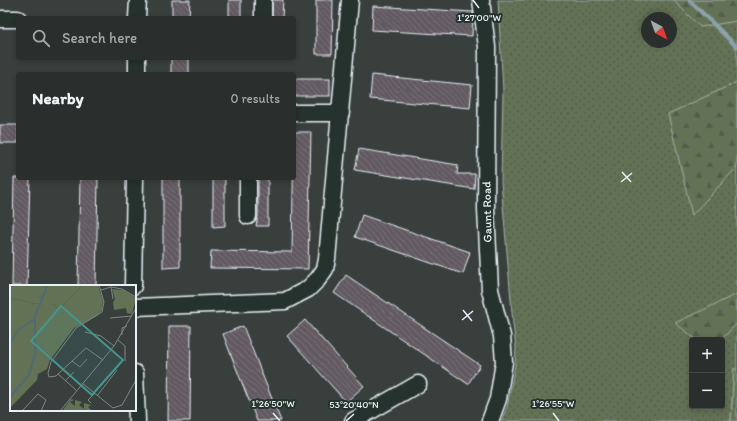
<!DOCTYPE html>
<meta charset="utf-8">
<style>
body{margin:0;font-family:Itim,sans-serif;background:#363b39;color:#f1f3f6}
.controls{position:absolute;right:12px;bottom:12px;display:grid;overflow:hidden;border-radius:4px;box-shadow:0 2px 6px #0003}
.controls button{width:36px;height:36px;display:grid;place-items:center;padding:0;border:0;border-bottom:1px solid #464a49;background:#2a2f2d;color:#f1f3f6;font:20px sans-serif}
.compass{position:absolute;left:641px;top:12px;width:36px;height:36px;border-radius:50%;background:#2a2f2d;box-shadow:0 2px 6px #0003;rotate:139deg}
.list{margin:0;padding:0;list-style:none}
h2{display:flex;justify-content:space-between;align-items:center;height:52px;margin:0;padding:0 16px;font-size:17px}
h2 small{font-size:13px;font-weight:400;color:#a5a9aa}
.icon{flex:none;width:22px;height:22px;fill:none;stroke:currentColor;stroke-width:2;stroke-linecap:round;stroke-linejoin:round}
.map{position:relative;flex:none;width:737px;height:421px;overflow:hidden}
.search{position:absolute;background:#2a2f2d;box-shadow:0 2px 6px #0003;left:16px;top:16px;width:280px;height:44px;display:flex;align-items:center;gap:10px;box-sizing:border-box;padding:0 14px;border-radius:4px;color:#a5a9aa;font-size:15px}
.panel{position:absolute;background:#2a2f2d;box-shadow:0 2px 6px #0003;left:16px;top:72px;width:280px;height:108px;border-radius:4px}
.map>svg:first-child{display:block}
.grass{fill:url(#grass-dots);stroke:#a6b2a6;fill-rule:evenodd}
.forest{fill:url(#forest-firs);stroke:#a6b2a6}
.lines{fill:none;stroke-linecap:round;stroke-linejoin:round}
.stream{stroke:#8ca1a9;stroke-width:4.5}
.building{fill:url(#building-back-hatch);stroke:#e8f1f8}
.minor-casing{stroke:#e8f1f8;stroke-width:19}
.minor{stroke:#26332d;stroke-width:16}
.ticks{fill:none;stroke:#e8f1f8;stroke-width:1.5}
.labels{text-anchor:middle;stroke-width:4;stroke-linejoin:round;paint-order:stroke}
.street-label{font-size:12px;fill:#e8f1f8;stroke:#26332d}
.inset-river{fill:none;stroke:#4e6b74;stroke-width:2}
.inset-road{fill:none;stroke:#7e8687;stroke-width:1}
.view{fill:#459590;fill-opacity:0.15;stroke:#459590;stroke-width:2}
.inset-edge{fill:none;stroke:#e8f1f8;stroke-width:2}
.ticks-label{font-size:10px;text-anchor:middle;fill:#e8f1f8;stroke:#26332d;stroke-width:4;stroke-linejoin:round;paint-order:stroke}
</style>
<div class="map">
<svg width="737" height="421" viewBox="0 0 737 421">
<defs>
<pattern id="grass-dots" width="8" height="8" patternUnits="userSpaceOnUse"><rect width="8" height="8" fill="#637254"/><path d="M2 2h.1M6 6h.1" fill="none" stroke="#535b4e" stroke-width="1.8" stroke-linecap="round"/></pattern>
<pattern id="forest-firs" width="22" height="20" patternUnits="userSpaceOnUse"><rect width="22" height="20" fill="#637254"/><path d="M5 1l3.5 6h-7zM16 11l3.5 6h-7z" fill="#535b4e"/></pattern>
<pattern id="building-back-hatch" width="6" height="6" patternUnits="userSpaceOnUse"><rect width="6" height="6" fill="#625a60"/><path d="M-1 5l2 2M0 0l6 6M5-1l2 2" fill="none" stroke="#787278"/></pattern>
</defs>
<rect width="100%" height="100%" fill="#383f3c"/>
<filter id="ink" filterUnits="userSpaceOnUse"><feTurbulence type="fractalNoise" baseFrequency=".025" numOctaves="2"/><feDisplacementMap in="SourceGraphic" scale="8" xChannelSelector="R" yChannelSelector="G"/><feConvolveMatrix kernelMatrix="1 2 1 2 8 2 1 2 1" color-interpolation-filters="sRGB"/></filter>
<g filter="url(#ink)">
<path class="grass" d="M498 0H737V370L734 369 731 421H501L507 407 515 365 516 348 513 324 501 182 503 91ZM647 18H671V42H647ZM692 340H722V406H692Z"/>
<g class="forest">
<polygon points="673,0 737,0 737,21 700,27"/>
<polygon points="737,82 737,167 692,215 668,114"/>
<polygon points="737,294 737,323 721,340 697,340 675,323"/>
<polygon points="734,368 737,370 737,421 731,421"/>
</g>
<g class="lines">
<polyline class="stream" points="689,0 737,47"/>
</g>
<g class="building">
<polygon points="172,0 190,0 189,18 172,18"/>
<rect x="229" y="0" width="12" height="18"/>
<polygon points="272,0 283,0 282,18 272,18"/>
<polygon points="316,0 333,0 332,54 316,54"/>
<polygon points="373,6 473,12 472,36 372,30"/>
<rect x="171" y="58" width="18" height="16"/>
<polygon points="372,75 472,85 470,108 370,99"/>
<rect x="294" y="79" width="36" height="17"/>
<rect x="0" y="125" width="18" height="18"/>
<polygon points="294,132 311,132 308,269 210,268 211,251 292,252"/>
<polygon points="359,149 458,165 457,174 475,174 474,189 355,170"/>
<polygon points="14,178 30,178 27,286 12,286"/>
<polygon points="80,178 98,178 96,286 78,286"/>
<polygon points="163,178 180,178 180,267 163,268"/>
<polygon points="213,178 225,178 225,226 213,227"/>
<polygon points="258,178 268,178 268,226 256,226 258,216"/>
<polygon points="362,215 470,252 463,274 355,237"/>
<polygon points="346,275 480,365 468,384 334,293"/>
<polygon points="305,320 364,386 346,402 287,336"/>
<polygon points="169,326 191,326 190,421 168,421"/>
<polygon points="243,326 264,379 281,421 257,421 231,355 223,334"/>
</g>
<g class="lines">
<defs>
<g id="minor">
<polyline points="481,0 487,47 486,209 490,290 502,336 504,362 498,399 490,421"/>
<polyline points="137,18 138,0"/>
<polyline points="263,18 263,0"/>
<polyline points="0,19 18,19"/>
<polyline points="137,74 137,58"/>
<polyline points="294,113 341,113"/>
<polyline points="248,178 248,216"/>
<polyline points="133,286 135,178"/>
<polyline points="135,307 285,301 308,289 318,279 325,269 327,259 350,0"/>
<polyline points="135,373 137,421"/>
<polyline points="353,421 418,384"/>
</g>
</defs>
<use href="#minor" class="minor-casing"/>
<use href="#minor" class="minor"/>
</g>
</g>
<path class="ticks" d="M473 0 479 8M622 172 631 182M621 182 632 173M463 310 472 321M462 320 473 311M273 413 280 421M553 413 559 421M346 421 354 414"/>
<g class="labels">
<g class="street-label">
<text transform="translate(487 212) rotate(-91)" y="4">Gaunt Road</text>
</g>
</g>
<g transform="translate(10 285)">
<rect width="126" height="126" fill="#383f3c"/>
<path d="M72 0H88L93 16 92 25 87 31 64 43 40 75 37 84 28 89 27 95 0 123V13L26 19 35 16 45 20 48 26ZM102 4 113 5 126 13 122 29 117 28 116 23 104 25 103 17 105 14ZM61 114 64 115 60 117 65 121V115L72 117 69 120 74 124V118L81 120 78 122 82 126H52Z" fill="#637254"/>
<path d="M0 0H72L48 26 45 20 35 17 26 19 0 13ZM12 41 15 44 40 42 35 52 12 45 9 43ZM5 46 26 57V61L31 64 30 70 4 53 1 50ZM0 63 23 74 15 93 0 107V99L5 95 9 86 0 74Z" fill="#637254"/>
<path class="inset-river" d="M0 58 8 45 25 34M0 112 19 90 25 69V30L33 13 30 12 34 10 37 0"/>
<path class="inset-road" d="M89 0 94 17 92 27 66 43 41 77 38 88 39 92 46 91 76 63 93 75M101 2 103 14M91 5 101 2 112 4 126 12M100 33 122 31M75 47 91 51 104 61M112 50V43L117 41M108 55 115 61V76M62 76 70 82 77 74M48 89 66 105M55 96 64 87M72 98 103 123 112 120 126 95M87 111 107 85M81 118 78 115 84 109M12 126 28 109 36 115 31 126M50 126 104 61 126 23"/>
<path class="view" d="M51 21 113 75 82 110 21 56Z"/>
<rect width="126" height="126" class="inset-edge"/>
</g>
<g class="ticks-label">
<text x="479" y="21">1°27'00"W</text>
<text x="273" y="407">1°26'50"W</text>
<text x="553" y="407">1°26'55"W</text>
<text x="354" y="408">53°20'40"N</text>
</g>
</svg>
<div class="controls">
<button>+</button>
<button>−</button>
</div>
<svg class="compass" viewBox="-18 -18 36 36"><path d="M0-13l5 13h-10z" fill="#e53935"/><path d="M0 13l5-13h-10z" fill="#a5a9aa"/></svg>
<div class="search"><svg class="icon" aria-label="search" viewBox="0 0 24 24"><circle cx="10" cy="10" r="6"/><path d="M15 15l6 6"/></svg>Search here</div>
<section class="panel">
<h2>Nearby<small>0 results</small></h2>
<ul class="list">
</ul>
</section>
</div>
